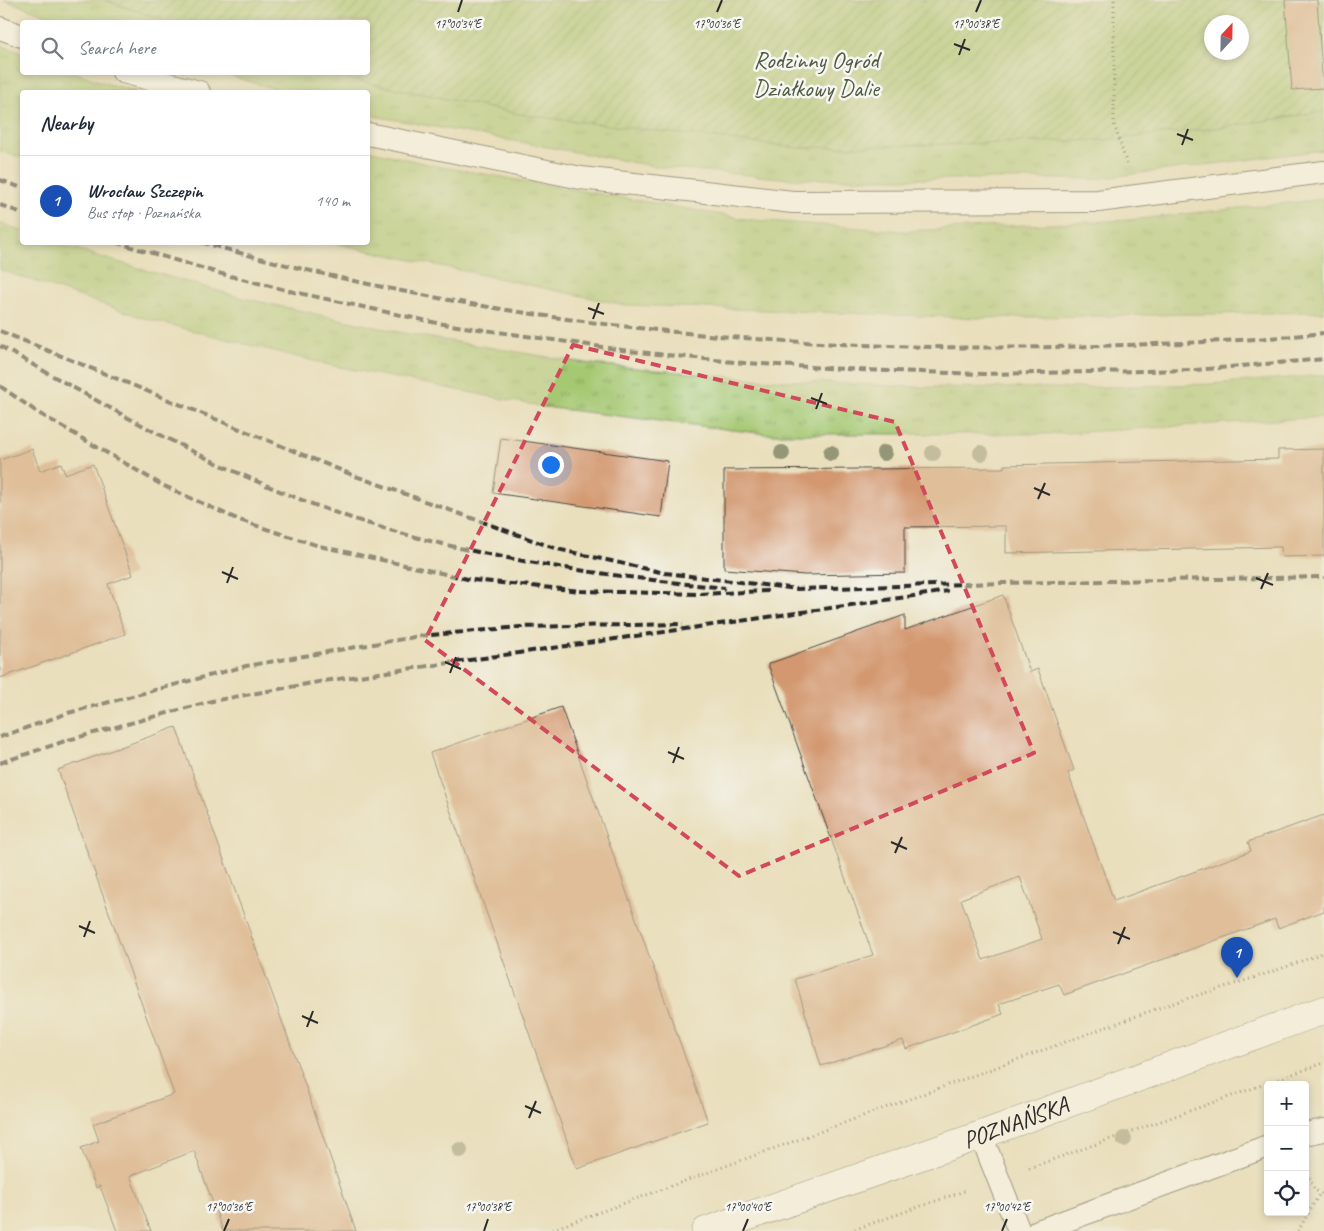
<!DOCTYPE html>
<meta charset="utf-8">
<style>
body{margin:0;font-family:Caveat,sans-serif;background:#f6f6f7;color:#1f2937}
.controls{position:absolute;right:15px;bottom:15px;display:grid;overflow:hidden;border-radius:5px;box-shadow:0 2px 8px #0003}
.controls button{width:45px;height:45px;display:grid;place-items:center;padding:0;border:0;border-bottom:1px solid #e0e1e3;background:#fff;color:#1f2937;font:25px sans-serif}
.compass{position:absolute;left:1204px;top:15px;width:45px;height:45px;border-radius:50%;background:#fff;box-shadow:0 2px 8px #0003;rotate:22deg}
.you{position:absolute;left:550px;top:464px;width:18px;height:18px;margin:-12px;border:4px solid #fff;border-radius:50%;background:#1a73e8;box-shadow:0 0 0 8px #1a73e833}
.badge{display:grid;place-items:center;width:32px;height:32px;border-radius:50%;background:#0b8043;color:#fff;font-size:16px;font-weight:700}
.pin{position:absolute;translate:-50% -41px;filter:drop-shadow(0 1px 2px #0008)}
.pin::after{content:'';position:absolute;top:26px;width:18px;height:15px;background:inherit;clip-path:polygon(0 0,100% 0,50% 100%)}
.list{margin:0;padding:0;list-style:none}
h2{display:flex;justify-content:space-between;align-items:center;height:65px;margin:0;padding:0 20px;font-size:21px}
h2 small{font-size:16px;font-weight:400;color:#747a83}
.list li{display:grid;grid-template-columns:32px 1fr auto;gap:15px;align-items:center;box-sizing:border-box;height:90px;padding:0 20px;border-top:1px solid #e0e1e3}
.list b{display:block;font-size:19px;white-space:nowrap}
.list p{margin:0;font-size:16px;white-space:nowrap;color:#747a83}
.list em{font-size:16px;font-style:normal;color:#747a83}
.icon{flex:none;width:28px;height:28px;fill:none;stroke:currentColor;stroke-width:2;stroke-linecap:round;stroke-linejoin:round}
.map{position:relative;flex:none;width:1324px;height:1231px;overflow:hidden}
.search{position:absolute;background:#fff;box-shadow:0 2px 8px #0003;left:20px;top:20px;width:350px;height:55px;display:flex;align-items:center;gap:12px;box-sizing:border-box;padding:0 18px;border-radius:5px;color:#747a83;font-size:19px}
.panel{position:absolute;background:#fff;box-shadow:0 2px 8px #0003;left:20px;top:90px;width:350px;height:155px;border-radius:5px}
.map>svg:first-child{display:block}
.grass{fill:url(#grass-tufts);stroke:#687a4e}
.garden{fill:url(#garden-furrows);stroke:#687a4e;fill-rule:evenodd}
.building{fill:#d3986f;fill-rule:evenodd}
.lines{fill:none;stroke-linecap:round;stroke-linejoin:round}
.service-casing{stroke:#484641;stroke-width:24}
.tertiary-casing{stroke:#484641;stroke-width:29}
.path{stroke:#484641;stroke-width:3;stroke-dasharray:1 4;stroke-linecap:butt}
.service{stroke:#fff;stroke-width:22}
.tertiary{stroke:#fff;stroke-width:28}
.rail{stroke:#2b2b2b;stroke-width:4;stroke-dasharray:8 4;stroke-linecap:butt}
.tree{fill:#959678}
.marked{fill:none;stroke:#d1495b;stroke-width:4;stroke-dasharray:10 6;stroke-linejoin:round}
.ticks{fill:none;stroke:#2b2b2b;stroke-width:2}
.labels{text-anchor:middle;stroke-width:5;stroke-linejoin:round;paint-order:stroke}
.park-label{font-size:24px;fill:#505a40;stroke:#f6f6f2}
.street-label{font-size:24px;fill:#2b2b2b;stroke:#f6f6f2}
.ticks-label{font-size:12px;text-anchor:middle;fill:#2b2b2b;stroke:#f6f6f2;stroke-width:5;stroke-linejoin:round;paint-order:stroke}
</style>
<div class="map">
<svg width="1324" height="1231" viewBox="0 0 1324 1231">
<defs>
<pattern id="grass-tufts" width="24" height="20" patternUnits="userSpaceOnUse" patternTransform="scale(1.25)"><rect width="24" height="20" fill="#a6c872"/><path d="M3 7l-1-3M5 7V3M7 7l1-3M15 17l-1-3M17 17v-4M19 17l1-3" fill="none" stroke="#87a35e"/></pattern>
<pattern id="garden-furrows" width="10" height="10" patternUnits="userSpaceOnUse" patternTransform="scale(1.25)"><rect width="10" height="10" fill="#a6c872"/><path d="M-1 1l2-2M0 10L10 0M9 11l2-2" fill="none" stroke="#87a35e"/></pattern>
</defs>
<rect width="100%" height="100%" fill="#f6f6f2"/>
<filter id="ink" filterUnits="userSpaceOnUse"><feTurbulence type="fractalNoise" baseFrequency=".02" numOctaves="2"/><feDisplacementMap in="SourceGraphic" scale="10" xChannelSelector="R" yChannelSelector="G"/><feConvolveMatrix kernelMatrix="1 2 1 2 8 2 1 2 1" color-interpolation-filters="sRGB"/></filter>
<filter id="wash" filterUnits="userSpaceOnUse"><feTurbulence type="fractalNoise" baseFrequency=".0096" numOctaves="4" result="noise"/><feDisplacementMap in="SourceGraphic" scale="20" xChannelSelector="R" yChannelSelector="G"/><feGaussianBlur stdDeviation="1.12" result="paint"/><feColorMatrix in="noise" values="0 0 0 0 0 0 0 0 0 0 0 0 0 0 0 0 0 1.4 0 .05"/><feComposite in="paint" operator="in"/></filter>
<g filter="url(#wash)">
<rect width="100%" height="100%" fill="#e9dfbc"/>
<g class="grass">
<polygon points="4,0 105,0 169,22 67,22"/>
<polygon points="0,45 22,53 22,72 76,73 109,84 138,92 22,92 22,158 0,151"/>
<polygon points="220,73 321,73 524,115 799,148 1106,140 1224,127 1324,111 1324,150 1095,179 791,179 659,167 368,115 368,92 286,92"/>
<polygon points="368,150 432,165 752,220 904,231 1128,220 1324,199 1324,312 977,318 624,305 332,243 368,242"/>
<polygon points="0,223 22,231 22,242 57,243 111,260 243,298 408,334 591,364 756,379 914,387 1064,388 1211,384 1324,375 1324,417 1052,434 766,434 544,407 329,365 147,319 0,270"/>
</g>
<path class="garden" d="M105 0H1324V111L1224 127 1106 140 799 148 524 115 321 73 368 72V22H169ZM1212 22H1242V52H1212Z"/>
<g id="blocks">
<g class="building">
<polygon points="1285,0 1317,0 1323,88 1292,90"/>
<polygon points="501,438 668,461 661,517 493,493"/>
<polygon points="32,449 40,471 61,463 65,474 93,464 133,575 108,584 125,634 0,678 0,460"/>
<polygon points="1324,449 1324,556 1282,557 1281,547 1006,553 1006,526 905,527 905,573 805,575 724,569 724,470 1004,468 1004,465 1278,459 1278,450"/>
<path d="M1003 595 1030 672 1038 669 1074 770 1068 773 1114 901 1251 851 1248 842 1324 815V911L1278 928 1275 919 1064 995 1059 984 999 1004 1003 1014 906 1049 903 1040 821 1066 795 979 873 955 768 664 905 615V630ZM1020 877 1042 939 983 960 961 899Z"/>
<polygon points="561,707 708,1122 577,1169 430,753"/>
<polygon points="176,727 304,1082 356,1231 223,1231 194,1151 130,1176 151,1231 117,1231 100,1186 96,1188 81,1148 99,1141 93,1124 174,1094 58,770"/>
</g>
</g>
</g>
<g filter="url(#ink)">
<use href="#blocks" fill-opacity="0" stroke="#484641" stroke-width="1"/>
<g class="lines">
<defs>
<g id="service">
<polyline points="0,28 22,36"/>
<polyline points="123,72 199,92"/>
<polyline points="368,134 581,178 793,202 1098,201 1324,172"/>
<polyline points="1305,1134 1324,1130"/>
<polyline points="981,1135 1019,1231"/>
<polyline points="1038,1231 1268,1146"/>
</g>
<g id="tertiary">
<path id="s1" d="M706 1231 981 1135 1324 1010"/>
</g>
</defs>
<use href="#service" class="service-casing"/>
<use href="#tertiary" class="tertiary-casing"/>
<g class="path">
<polyline points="1114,0 1114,124 1127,165"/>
<polyline points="1029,1168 1324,1063"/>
<polyline points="1305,1169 1315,1190 1324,1195"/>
<path d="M548 1231 1153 1010C1210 990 1268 976 1324 952"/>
<polyline points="850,1231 967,1190"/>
<polyline points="1298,1231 1320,1193"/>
</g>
<use href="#service" class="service"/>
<use href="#tertiary" class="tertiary"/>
<g class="rail">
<polyline points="0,180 22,188"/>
<polyline points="0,205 22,213"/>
<polyline points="115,242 218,273 294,292 437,323 629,351 744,363 861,370 983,374 1195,370 1324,359"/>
<path d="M201 242C499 328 817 357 1125 345 1191 343 1258 340 1324 333"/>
<polyline points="0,331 350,474 557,549 665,573 797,589 1002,583 1324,577"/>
<path d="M0 346C97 401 193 457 297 498 433 553 580 573 725 588"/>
<polyline points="0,386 37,412 162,485 239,520 319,546 472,580 581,591 699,594 768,591"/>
<polyline points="0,737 68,713 246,666 420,636 520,627 683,624"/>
<polyline points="0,763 68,740 212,701 324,681 948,591"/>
</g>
</g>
<g class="tree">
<circle cx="782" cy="453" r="8"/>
<circle cx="831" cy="453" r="8"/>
<circle cx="884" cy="453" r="8"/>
<circle cx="933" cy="453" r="8"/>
<circle cx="981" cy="453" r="8"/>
<circle cx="1124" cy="1139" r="8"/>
<circle cx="460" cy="1150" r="8"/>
</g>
</g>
<path d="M0 0H1324V1231H0ZM573 345 895 422 1034 753 739 876 425 640Z" fill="#e9dfbc" fill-opacity=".55" fill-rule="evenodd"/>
<path class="marked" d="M573 345 895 422 1034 753 739 876 425 640Z"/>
<path class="ticks" d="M458 12 462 0M717 12 722 0M976 12 981 0M954 44 970 50M959 55 965 39M1177 134 1193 140M1182 145 1188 129M588 308 604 314M593 319 599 303M811 398 827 404M816 409 822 393M1034 488 1050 495M1038 499 1045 483M222 572 238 579M1256 578 1273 585M227 583 233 567M1261 589 1268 573M445 662 461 669M450 673 456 657M668 752 684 759M673 763 679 747M891 842 907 849M895 853 902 837M79 926 95 933M1113 932 1130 939M84 937 90 921M1118 944 1125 927M302 1016 318 1023M307 1027 313 1011M525 1106 541 1113M529 1118 536 1101M224 1231 229 1219M484 1231 488 1219M743 1231 748 1219M1002 1231 1007 1219"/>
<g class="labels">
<g class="park-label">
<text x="816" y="68">Rodzinny Ogród<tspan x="816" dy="28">Działkowy Dalie</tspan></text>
</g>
<g class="street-label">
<text dy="8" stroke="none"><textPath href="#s1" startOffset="328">POZNAŃSKA</textPath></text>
</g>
</g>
<g class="ticks-label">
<text x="717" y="28">17°00'36"E</text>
<text x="976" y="28">17°00'38"E</text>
<text x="458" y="28">17°00'34"E</text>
<text x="229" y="1211">17°00'36"E</text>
<text x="488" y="1211">17°00'38"E</text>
<text x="748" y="1211">17°00'40"E</text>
<text x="1007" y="1211">17°00'42"E</text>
</g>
</svg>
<div class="controls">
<button>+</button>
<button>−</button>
<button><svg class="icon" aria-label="locate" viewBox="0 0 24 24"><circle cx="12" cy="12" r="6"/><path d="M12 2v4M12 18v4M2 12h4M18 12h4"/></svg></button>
</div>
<svg class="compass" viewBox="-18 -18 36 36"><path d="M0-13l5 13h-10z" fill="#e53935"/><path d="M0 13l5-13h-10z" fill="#747a83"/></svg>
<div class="you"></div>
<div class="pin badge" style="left:1237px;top:978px;background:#1a4fb4">1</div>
<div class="search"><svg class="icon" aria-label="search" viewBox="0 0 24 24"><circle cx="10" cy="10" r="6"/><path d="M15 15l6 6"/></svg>Search here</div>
<section class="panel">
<h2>Nearby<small></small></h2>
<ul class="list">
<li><span class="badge" style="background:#1a4fb4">1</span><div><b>Wrocław Szczepin</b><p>Bus stop · Poznańska</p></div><em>140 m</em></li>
</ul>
</section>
</div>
